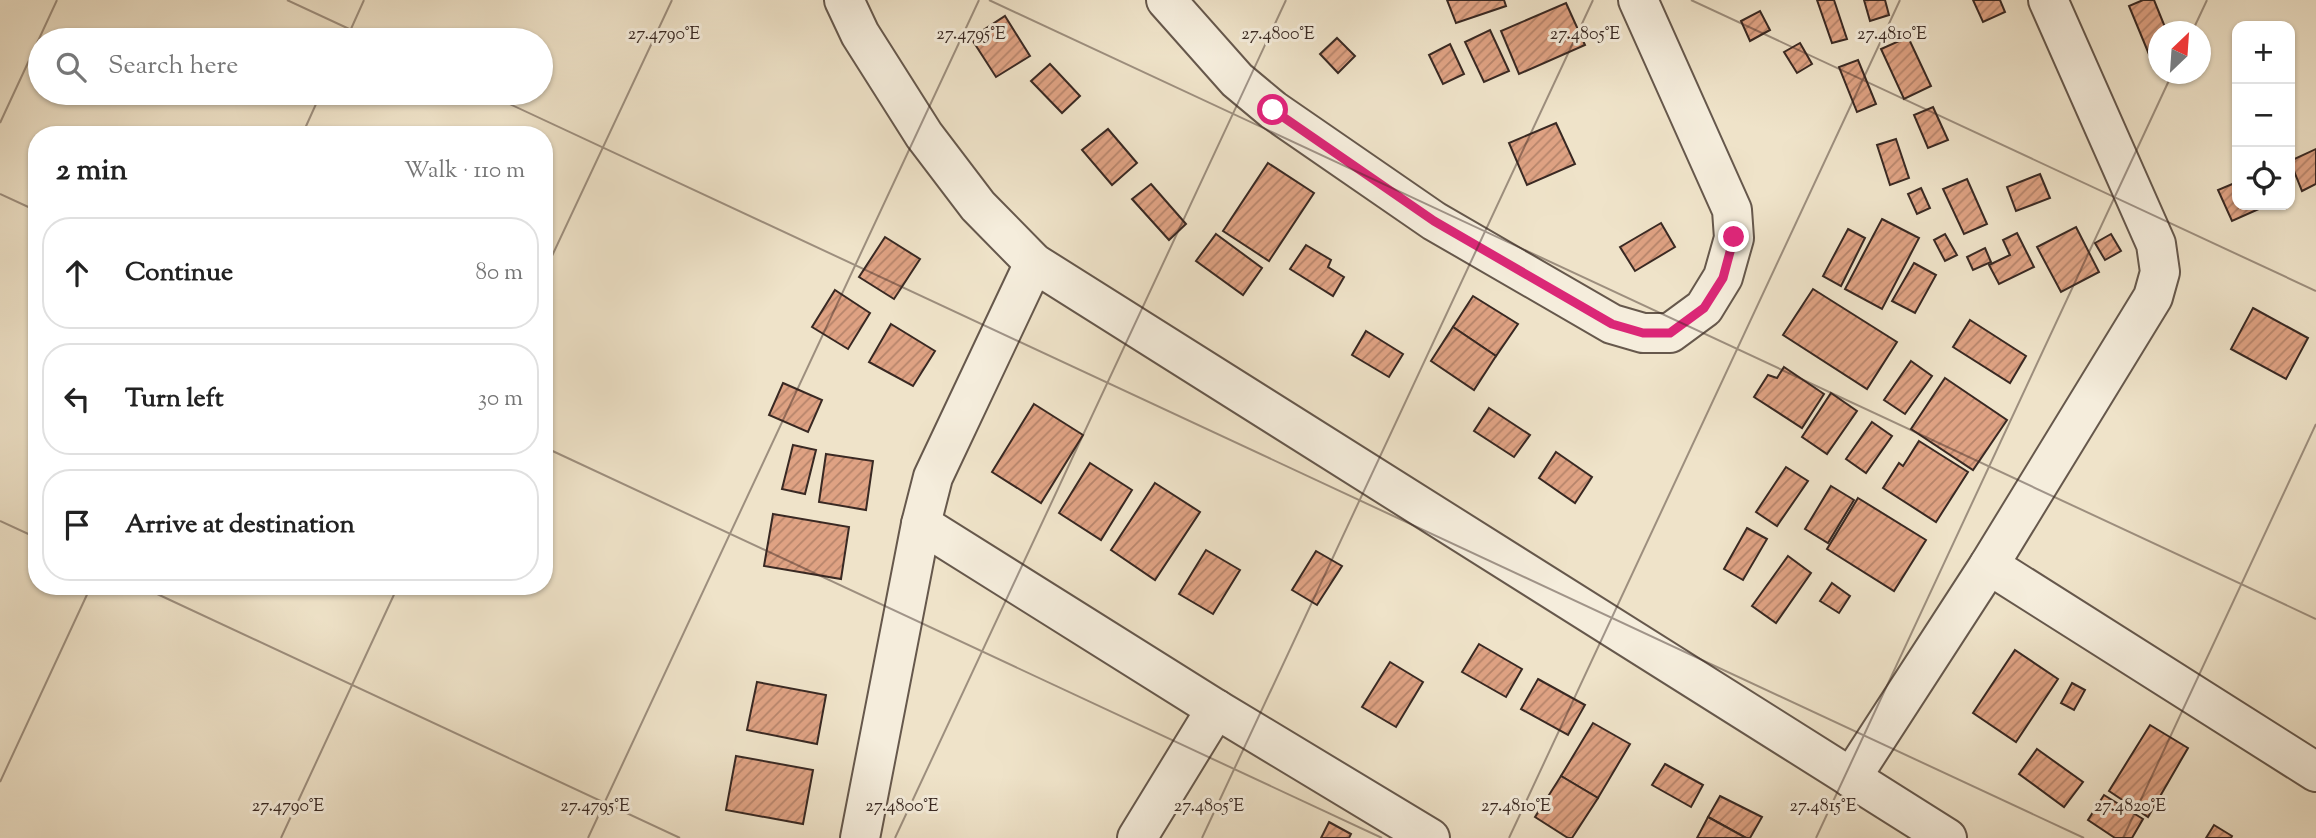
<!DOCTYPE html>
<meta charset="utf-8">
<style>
body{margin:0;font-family:"Sorts Mill Goudy",serif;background:#f2f2f2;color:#222}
.controls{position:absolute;right:21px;top:21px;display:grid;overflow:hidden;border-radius:14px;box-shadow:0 2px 5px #0004}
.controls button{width:63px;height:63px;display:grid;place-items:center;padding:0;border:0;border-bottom:2px solid #e0e0e0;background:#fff;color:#222;font:35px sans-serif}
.compass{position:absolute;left:2148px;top:21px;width:63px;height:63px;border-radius:50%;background:#fff;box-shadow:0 2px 5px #0004;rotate:25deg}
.stop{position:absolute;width:21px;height:21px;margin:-16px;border:5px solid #db2777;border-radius:50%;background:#fff}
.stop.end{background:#db2777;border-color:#fff;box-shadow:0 2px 7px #0008}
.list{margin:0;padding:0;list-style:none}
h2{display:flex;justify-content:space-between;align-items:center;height:91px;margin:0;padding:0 28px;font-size:30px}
h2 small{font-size:23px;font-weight:400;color:#767676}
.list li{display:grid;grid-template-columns:46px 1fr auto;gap:21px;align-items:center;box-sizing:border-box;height:112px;margin:0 14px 14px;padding:0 14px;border:2px solid #e0e0e0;border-radius:28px}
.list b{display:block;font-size:26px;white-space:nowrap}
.list em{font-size:23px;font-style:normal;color:#767676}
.icon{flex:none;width:38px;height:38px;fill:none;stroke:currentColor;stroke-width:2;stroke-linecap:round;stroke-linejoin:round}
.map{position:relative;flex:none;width:2316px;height:838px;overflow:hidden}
.search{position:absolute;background:#fff;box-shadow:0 2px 5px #0004;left:28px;top:28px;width:525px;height:77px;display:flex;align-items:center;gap:18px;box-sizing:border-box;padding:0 24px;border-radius:38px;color:#767676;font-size:26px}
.panel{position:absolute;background:#fff;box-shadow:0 2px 5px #0004;left:28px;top:126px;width:525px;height:469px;border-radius:28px}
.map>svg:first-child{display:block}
.building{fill:url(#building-hatch);stroke:#392923;stroke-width:2}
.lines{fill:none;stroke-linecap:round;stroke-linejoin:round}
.street-casing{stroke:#66584c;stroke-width:42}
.street{stroke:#f5eddc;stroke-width:38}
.route{stroke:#db2777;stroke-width:9}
.ticks{fill:none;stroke:#392923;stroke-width:2;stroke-opacity:0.45}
.ticks-label{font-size:18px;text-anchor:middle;fill:#392923;stroke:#f5eddc;stroke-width:6;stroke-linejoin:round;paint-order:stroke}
</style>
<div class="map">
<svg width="2316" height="838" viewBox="0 0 2316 838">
<defs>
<pattern id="building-hatch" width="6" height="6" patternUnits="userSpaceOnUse" patternTransform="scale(1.75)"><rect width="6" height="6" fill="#dfa283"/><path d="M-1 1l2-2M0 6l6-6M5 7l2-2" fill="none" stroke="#b6846b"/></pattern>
</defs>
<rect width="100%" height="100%" fill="#efe3c9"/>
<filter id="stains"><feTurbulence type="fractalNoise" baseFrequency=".00286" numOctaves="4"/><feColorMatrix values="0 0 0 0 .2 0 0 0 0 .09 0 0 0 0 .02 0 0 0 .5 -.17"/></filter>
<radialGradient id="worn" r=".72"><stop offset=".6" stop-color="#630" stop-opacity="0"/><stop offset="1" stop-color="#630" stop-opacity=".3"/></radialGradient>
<g class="building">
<polygon points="1447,0 1504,0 1506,6 1456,23"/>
<polygon points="1817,0 1834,0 1847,39 1832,43"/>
<polygon points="1864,0 1885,0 1889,15 1870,21"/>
<polygon points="1973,0 2000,0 2005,12 1983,22"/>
<polygon points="2143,0 2154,0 2167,32 2158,32 2158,61 2153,64 2129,6"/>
<polygon points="1566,3 1585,45 1519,74 1501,31"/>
<polygon points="1760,11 1770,30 1750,41 1741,21"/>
<polygon points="1005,16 1030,56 996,77 971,38"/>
<polygon points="1490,30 1509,71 1484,82 1465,42"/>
<polygon points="1908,37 1931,86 1904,99 1881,49"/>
<polygon points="1337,38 1355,56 1338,73 1320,54"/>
<polygon points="1800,43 1812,64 1797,73 1784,52"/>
<polygon points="1450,44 1464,74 1443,84 1429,55"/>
<polygon points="1858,60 1876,104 1857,112 1839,67"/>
<polygon points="1050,64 1080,96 1062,113 1031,81"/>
<polygon points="1933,107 1948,140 1928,148 1914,115"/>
<polygon points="1556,123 1575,164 1527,185 1509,143"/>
<polygon points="1108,129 1137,163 1112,185 1082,150"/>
<polygon points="1896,139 1909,178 1890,185 1877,145"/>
<polygon points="2316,149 2316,184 2302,191 2290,161"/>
<polygon points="1268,163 1314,193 1269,261 1223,231"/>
<polygon points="2040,174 2050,198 2016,211 2007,187"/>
<polygon points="1967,179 1987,224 1964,234 1943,189"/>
<polygon points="2237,182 2237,205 2259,205 2261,208 2232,221 2218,190"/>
<polygon points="1151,184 1186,224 1169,240 1132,199"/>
<polygon points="1921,188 1930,208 1917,214 1908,194"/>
<polygon points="1882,219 1919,238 1882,309 1845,289"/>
<polygon points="1661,223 1675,247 1635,271 1620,247"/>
<polygon points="2076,227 2099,272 2061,292 2037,247"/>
<polygon points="1848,229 1865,238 1841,286 1823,276"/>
<polygon points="2017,233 2034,267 1999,284 1989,265 2010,255 2003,240"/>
<polygon points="1216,234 1262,268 1243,295 1196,261"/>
<polygon points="1945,234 1957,255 1945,261 1934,240"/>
<polygon points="2111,234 2121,251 2105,260 2095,243"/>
<polygon points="885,237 920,259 894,299 859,277"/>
<polygon points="1306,245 1331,260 1328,267 1344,277 1333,296 1290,269"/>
<polygon points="1985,248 1991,262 1973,270 1967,257"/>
<polygon points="1914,263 1936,275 1915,313 1892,301"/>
<polygon points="1813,289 1897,342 1867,389 1783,335"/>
<polygon points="835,290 870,313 848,349 812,327"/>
<polygon points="1473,296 1518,324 1496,356 1453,327"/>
<polygon points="2253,308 2308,338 2286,379 2231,349"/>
<polygon points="1970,320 2026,356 2010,383 1953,347"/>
<polygon points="891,324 935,351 913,386 869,362"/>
<polygon points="1453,327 1496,356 1474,390 1431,361"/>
<polygon points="1366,331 1403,354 1389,377 1352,355"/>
<polygon points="1911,361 1932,376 1905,414 1884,400"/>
<polygon points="1784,367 1824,394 1802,428 1754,397 1768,375 1777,378"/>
<polygon points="1945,378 2007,420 1973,470 1911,429"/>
<polygon points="783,383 822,400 808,432 769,415"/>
<polygon points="1831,393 1857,411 1827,454 1802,437"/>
<polygon points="1034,404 1083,435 1041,503 992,472"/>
<polygon points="1489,408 1530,435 1514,457 1474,431"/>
<polygon points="1872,422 1892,436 1866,473 1846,459"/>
<polygon points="1919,441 1968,472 1936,522 1883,488 1899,463 1903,466"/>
<polygon points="793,445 816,450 805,494 782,489"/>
<polygon points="1556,452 1592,477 1575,503 1539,478"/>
<polygon points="826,454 873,461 866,510 819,502"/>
<polygon points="1090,463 1132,490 1101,540 1059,513"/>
<polygon points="1786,467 1808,481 1777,526 1756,512"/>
<polygon points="1155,483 1200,512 1155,580 1111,550"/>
<polygon points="1831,486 1854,500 1828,543 1805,529"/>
<polygon points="1858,498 1926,540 1894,591 1827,549"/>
<polygon points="773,514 849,527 841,579 764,566"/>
<polygon points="1747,528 1767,539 1743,580 1724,569"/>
<polygon points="1206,550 1240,570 1213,614 1179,594"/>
<polygon points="1316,551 1342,566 1317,605 1292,590"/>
<polygon points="1788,556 1811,573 1776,623 1752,606"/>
<polygon points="1832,583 1850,596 1839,613 1820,601"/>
<polygon points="1479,644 1522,669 1506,697 1462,672"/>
<polygon points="2015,650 2058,679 2016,742 1973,713"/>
<polygon points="1390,662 1423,682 1396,727 1362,707"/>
<polygon points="1538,679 1585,705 1568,735 1521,709"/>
<polygon points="757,682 826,695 817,744 747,730"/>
<polygon points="2072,683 2085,690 2074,710 2061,703"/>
<polygon points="1593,723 1630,744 1598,798 1561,776"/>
<polygon points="2150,725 2188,748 2148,817 2109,791"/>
<polygon points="2037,749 2083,782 2064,807 2019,774"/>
<polygon points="736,756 813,770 803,824 726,810"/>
<polygon points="1665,764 1703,785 1691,807 1652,785"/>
<polygon points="1561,776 1598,798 1572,838 1568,838 1535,817"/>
<polygon points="2104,795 2143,819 2132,838 2115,838 2088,820"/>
<polygon points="1720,796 1762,817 1750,838 1746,838 1708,817"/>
<polygon points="1708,817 1746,838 1697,838"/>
<polygon points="1329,822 1351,834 1349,838 1321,838"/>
<polygon points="2214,825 2232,836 2231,838 2206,838"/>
</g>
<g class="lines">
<defs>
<g id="street">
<polyline points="844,0 860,34 924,135 978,206 1034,263 1947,838"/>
<polyline points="1166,0 1237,80 1273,110 1434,221 1612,324 1643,333 1670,333 1704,308 1723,277 1734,238 1732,210 1638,0"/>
<polyline points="921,524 1216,709 1430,838"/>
<polyline points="1989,565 2316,772"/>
<polyline points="1851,778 1989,565 2153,297 2160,272 2156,244 2048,0"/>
<polyline points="860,838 921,524 933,477 1034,263"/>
<polyline points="1137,838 1216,709"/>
</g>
</defs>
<use href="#street" class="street-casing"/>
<use href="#street" class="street"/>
</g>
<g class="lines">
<polyline class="route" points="1273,110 1434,221 1612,324 1643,333 1670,333 1704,308 1723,278 1734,237"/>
</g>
<path class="ticks" d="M287 0 373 40M989 0 2316 619M1691 0 2316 291M2192 32 2207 0M346 40 364 0M486 93 2084 838M0 123 57 0M302 135 321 93M0 194 37 211M544 273 672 0M544 447 1382 838M0 521 37 538M140 586 680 838M0 782 91 586M281 838 398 586M588 838 979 0M895 838 1286 0M1202 838 1593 0M1509 838 1900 0M1816 838 2172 74M2123 838 2316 424"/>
<g class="ticks-label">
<text x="664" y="39">27.4790°E</text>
<text x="971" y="39">27.4795°E</text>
<text x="1278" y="39">27.4800°E</text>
<text x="1585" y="39">27.4805°E</text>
<text x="1892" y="39">27.4810°E</text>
<text x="288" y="811">27.4790°E</text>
<text x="595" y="811">27.4795°E</text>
<text x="902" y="811">27.4800°E</text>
<text x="1209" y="811">27.4805°E</text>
<text x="1516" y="811">27.4810°E</text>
<text x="1823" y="811">27.4815°E</text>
<text x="2130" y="811">27.4820°E</text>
</g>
<rect width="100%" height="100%" filter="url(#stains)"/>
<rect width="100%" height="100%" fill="url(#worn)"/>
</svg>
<div class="controls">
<button>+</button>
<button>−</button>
<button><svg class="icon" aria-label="locate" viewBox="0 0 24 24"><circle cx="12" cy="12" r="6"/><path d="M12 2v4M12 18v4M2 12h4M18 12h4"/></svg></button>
</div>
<svg class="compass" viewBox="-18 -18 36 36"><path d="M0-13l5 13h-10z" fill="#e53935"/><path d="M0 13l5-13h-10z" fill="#767676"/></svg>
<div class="stop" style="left:1273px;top:110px"></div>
<div class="stop end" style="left:1734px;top:237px"></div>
<div class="search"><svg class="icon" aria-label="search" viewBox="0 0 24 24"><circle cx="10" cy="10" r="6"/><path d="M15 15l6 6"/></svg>Search here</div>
<section class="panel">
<h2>2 min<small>Walk · 110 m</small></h2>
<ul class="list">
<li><svg class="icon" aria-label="ahead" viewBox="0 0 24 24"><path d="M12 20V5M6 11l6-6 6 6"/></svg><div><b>Continue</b></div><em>80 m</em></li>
<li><svg class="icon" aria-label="left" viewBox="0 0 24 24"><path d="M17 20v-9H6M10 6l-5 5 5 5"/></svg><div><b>Turn left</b></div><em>30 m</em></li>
<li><svg class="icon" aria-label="arrive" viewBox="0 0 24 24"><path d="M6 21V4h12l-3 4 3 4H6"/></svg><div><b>Arrive at destination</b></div></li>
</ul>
</section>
</div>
